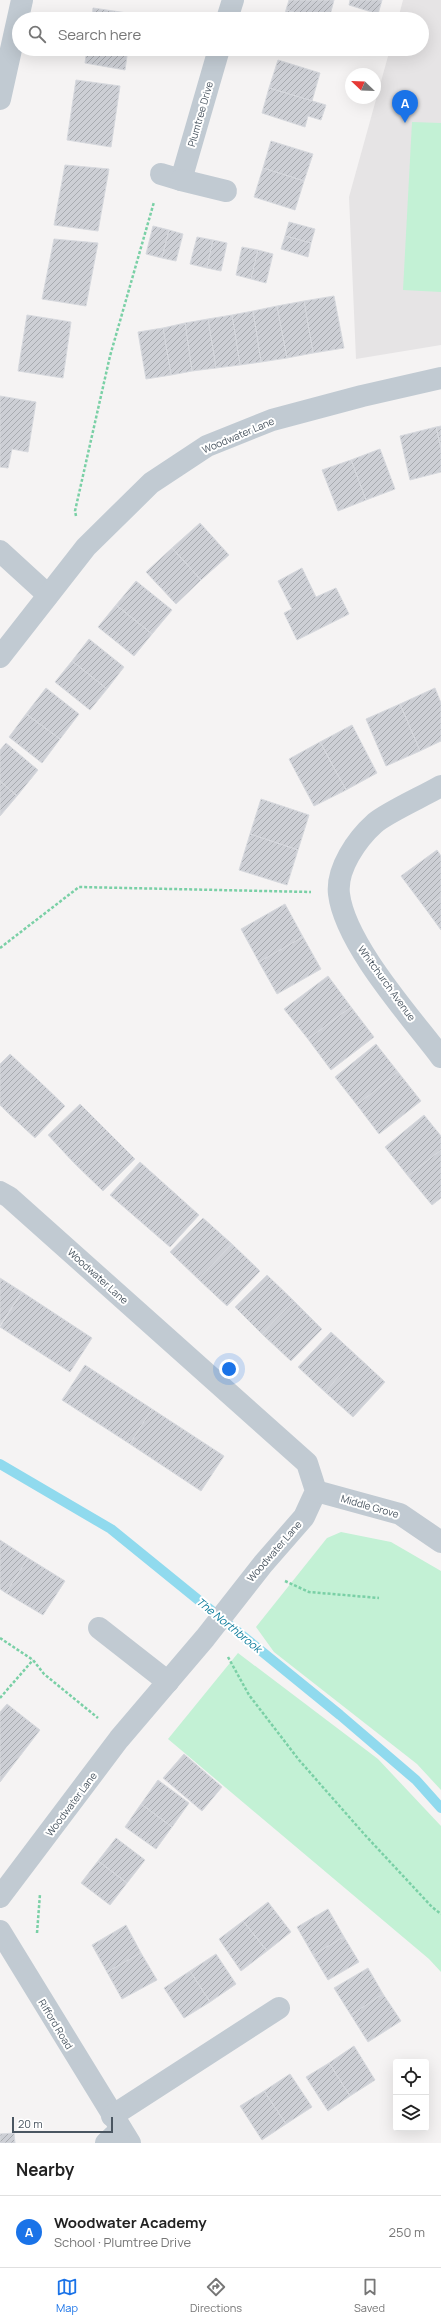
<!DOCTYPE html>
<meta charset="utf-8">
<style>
body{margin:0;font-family:Manrope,sans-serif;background:#f6f6f6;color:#222}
.controls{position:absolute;right:12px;bottom:12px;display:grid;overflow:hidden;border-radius:4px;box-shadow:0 4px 16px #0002}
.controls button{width:36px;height:36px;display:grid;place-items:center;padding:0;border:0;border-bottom:1px solid #e0e0e0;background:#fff;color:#222;font:20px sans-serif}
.compass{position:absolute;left:345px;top:68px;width:36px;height:36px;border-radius:50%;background:#fff;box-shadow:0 4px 16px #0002;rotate:293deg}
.scale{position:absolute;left:12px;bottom:10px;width:101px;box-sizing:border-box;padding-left:4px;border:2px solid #4a5661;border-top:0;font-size:11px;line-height:14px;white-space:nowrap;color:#4a5661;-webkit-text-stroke:3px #fff;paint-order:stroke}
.you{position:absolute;left:229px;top:1369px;width:14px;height:14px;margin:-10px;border:3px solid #fff;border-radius:50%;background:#1a73e8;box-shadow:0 0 0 6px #1a73e833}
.badge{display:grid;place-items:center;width:26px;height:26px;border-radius:50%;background:#1a73e8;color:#fff;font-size:13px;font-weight:700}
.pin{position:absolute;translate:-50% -33px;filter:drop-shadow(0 1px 2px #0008)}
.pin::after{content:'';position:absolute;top:21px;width:14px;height:12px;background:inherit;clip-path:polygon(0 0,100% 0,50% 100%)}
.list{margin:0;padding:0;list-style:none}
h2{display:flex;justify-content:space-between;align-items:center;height:52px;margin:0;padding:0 16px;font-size:17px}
h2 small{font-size:13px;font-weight:400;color:#767676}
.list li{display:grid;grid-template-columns:26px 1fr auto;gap:12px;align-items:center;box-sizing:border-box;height:72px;padding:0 16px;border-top:1px solid #e0e0e0}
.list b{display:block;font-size:15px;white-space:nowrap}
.list p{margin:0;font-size:13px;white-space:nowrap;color:#767676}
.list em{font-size:13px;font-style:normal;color:#767676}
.icon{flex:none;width:22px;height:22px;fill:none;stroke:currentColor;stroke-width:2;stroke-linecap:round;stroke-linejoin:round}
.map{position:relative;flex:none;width:441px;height:2143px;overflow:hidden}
.search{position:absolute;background:#fff;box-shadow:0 4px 16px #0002;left:12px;right:12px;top:12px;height:44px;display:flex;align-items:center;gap:10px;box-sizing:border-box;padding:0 14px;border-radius:22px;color:#767676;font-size:15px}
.sheet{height:124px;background:#fff}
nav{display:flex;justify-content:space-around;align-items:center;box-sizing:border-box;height:56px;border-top:1px solid #e0e0e0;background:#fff;font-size:11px;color:#767676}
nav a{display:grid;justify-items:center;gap:2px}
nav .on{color:#1a73e8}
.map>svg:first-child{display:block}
.education{fill:#e6e4e5}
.green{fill:#c3f1d5}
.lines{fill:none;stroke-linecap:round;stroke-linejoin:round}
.stream{stroke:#90daee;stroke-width:10}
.building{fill:url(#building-hatch);stroke:#d7d9de}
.path{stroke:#7ad0a6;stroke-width:2.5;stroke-dasharray:3 2;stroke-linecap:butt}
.minor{stroke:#c1cad2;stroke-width:22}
.labels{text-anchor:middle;stroke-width:4;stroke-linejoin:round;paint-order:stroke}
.street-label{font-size:10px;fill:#4a5661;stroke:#fff}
.water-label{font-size:11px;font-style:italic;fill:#0c7c9b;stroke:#fff}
</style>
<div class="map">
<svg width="441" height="2143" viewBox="0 0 441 2143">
<defs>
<pattern id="building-hatch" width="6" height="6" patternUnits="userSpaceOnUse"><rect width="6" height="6" fill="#cdcfd5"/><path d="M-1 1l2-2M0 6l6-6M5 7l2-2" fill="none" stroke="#a8abb0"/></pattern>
</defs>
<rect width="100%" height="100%" fill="#f5f3f3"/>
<polygon class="education" points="403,0 441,0 441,345 356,359 349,197 390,49 422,49 422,19 398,19"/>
<g class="green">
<polygon points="412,122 441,123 441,292 403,290"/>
<polygon points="341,1532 391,1542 441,1571 441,1790 417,1764 274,1652 256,1627 327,1538"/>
<polygon points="238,1653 378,1759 441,1826 441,1972 429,1959 168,1739"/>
</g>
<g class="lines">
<polyline class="stream" points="0,1464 111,1529 340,1715 416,1780 441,1808"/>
</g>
<g class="building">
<polygon points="289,0 334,0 329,19 318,19 286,10"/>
<polygon points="350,0 382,0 378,14 349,5"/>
<polygon points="93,8 134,14 133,19 92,19"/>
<polygon points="286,10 318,19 284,19"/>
<polygon points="87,49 128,49 125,70 85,63"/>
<polygon points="278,60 320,73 312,101 269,88"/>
<polygon points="76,80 120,86 111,147 67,140"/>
<polygon points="269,88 326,105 321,120 308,116 305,127 262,113"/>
<polygon points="271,141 313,154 304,181 263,168"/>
<polygon points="65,165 109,169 98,231 54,225"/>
<polygon points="263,168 304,181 295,210 254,197"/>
<polygon points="289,222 315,229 311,243 285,236"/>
<polygon points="153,226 169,230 162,258 146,254"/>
<polygon points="169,230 183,234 176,261 162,258"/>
<polygon points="285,236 311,243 308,257 281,249"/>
<polygon points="197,237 213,240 207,268 190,264"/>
<polygon points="54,239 98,243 86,306 42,299"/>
<polygon points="213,240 227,243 221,271 207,268"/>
<polygon points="242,247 258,250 251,279 236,275"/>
<polygon points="258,250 273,254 266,283 251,279"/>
<polygon points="334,296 344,348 313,353 304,301"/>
<polygon points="304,301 313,353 287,358 277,306"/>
<polygon points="277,306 287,358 261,362 253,311"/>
<polygon points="253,311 261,362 240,365 232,315"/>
<polygon points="27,315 71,322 63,378 18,371"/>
<polygon points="232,315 240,365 216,368 208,319"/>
<polygon points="208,319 216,368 192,371 185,323"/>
<polygon points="185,323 192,371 171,375 163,328"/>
<polygon points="163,328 171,375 146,379 138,332"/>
<polygon points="0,396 36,402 28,452 12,449 8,468 0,467"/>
<polygon points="441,426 441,449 436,427"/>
<polygon points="436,427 441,449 441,472 410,480 400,436"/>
<polygon points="380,449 395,489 366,500 351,460"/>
<polygon points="351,460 366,500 338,511 322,470"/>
<polygon points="200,523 229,555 201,580 172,548"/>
<polygon points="172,548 201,580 176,604 146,572"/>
<polygon points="302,568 316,597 336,588 349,614 297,640 284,613 292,609 278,581"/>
<polygon points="136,581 172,610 152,634 116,605"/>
<polygon points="116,605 152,634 134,656 98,627"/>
<polygon points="89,639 124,667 107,689 72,661"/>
<polygon points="72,661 107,689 90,710 55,682"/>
<polygon points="46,688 79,714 60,739 26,714"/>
<polygon points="435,688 441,703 441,741 420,751 400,704"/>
<polygon points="400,704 420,751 386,766 366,719"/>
<polygon points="26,714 60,739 42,763 9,737"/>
<polygon points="352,725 377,773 346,790 320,742"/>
<polygon points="320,742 346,790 314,806 289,759"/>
<polygon points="6,743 38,770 17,796 0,781 0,750"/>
<polygon points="0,781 17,796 0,816"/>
<polygon points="261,799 309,815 298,850 250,834"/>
<polygon points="250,834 298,850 287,885 239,870"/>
<polygon points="437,850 441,856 441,897 425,908 401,876"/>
<polygon points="441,897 441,930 425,908"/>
<polygon points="285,904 303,937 259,962 241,929"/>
<polygon points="303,937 321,969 277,994 259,962"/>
<polygon points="328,976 351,1007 308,1039 284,1009"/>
<polygon points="351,1007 374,1037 331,1070 308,1039"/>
<polygon points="376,1044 398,1072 357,1105 335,1077"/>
<polygon points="10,1054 38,1080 8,1113 0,1105 0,1064"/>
<polygon points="398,1072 421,1101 379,1134 357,1105"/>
<polygon points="38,1080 65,1106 35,1138 8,1113"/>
<polygon points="80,1104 107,1131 74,1163 48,1135"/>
<polygon points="424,1115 441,1136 441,1150 408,1176 385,1147"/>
<polygon points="107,1131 135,1159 103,1191 74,1163"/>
<polygon points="441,1150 441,1198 432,1205 408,1176"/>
<polygon points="140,1162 169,1188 140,1221 110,1195"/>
<polygon points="169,1188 199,1215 170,1247 140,1221"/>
<polygon points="203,1218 232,1244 198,1279 170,1252"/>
<polygon points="232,1244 260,1271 227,1306 198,1279"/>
<polygon points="267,1275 294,1301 262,1334 235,1307"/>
<polygon points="0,1278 22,1292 0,1325"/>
<polygon points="22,1292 92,1338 70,1372 0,1327"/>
<polygon points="294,1301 322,1329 291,1361 262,1334"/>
<polygon points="331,1332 357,1356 325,1392 298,1367"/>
<polygon points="357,1356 385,1382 353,1417 325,1392"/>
<polygon points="85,1365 152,1409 130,1444 62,1400"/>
<polygon points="152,1409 224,1456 201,1491 130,1444"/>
<polygon points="0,1540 28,1558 6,1593 0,1589"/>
<polygon points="28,1558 65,1581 43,1615 6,1593"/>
<polygon points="7,1704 40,1730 0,1782 0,1712"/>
<polygon points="184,1754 222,1787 202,1811 163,1778"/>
<polygon points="158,1780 189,1803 172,1827 141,1804"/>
<polygon points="141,1804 172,1827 156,1849 125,1827"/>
<polygon points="116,1838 145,1860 127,1883 98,1861"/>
<polygon points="98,1861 127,1883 110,1905 81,1883"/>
<polygon points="268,1902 291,1932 267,1951 243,1921"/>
<polygon points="328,1909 344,1937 313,1955 297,1927"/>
<polygon points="243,1921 267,1951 241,1971 219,1939"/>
<polygon points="126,1925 141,1953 107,1972 92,1945"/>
<polygon points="344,1937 359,1962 328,1980 313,1955"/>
<polygon points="141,1953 157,1980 122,1999 107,1972"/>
<polygon points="216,1954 236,1984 210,2002 190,1971"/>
<polygon points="368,1968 383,1994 351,2015 334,1988"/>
<polygon points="190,1971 210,2002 184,2018 164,1988"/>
<polygon points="383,1994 401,2021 368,2042 351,2015"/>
<polygon points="354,2046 375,2080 350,2096 329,2063"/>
<polygon points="329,2063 350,2096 328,2111 306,2077"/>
<polygon points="290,2074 312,2107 286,2124 264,2091"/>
<polygon points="264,2091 286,2124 262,2140 240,2106"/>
<polygon points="14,2133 15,2143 0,2143 0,2134"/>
</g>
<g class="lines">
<g class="path">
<polyline points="76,516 75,511 110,356 154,202"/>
<polyline points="0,948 79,887 311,892"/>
<polyline points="285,1581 309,1592 379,1598"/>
<polyline points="0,1638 33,1660 44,1674 98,1718"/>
<polyline points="228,1657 249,1695 299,1760 365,1835 432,1907 441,1914"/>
<polyline points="0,1698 33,1660"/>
<polyline points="37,1933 40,1894"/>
</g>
<g class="minor">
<polyline points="227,19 233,0"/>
<polyline points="0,99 22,0"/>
<polyline points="161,174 181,180 219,49"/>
<polyline points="181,180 226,191"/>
<polyline points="0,551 48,595"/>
<polyline points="0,657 86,547 151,483 207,446 272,420 362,396 441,378"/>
<path d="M441 786C424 796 388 812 375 823 357 839 336 869 339 894 345 944 410 1016 441 1057"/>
<polyline points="0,1192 9,1197 307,1463 316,1491 304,1517 263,1564 205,1638 119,1739 0,1897"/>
<polyline points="316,1491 400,1514 441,1542"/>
<polyline points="99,1628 168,1682"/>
<polyline points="0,1931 130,2143"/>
<polyline points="112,2116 279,2008"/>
<polyline points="106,2143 121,2129"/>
</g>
</g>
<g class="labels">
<g class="street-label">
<text transform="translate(200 114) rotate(-74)" y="4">Plumtree Drive</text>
<text transform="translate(238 435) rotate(-23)" y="4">Woodwater Lane</text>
<text transform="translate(387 983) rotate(54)" y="4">Whitchurch Avenue</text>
<text transform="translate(98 1276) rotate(42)" y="4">Woodwater Lane</text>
<text transform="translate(370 1506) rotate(16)" y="4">Middle Grove</text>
<text transform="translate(274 1551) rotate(-49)" y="4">Woodwater Lane</text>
<text transform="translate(71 1804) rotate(-53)" y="4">Woodwater Lane</text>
<text transform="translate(56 2024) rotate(59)" y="4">Rifford Road</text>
</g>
<g class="water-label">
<text transform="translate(229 1625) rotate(39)" y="4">The Northbrook</text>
</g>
</g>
</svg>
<div class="controls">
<button><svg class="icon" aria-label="locate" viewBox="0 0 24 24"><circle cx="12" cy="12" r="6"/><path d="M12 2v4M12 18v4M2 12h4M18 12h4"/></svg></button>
<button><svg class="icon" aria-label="layers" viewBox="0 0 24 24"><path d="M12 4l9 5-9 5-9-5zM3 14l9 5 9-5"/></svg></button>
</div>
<svg class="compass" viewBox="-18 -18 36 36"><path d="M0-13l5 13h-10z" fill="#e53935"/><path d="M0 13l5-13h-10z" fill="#767676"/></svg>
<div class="scale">20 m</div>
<div class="you"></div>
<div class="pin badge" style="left:405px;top:123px">A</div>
<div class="search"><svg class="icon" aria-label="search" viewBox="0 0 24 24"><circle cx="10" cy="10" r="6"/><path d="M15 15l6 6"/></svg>Search here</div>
</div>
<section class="sheet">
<h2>Nearby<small></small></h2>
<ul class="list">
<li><span class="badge">A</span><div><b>Woodwater Academy</b><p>School · Plumtree Drive</p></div><em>250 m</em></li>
</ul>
</section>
<nav>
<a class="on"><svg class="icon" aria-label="map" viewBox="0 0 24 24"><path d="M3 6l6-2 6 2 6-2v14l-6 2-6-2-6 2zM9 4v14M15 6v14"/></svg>Map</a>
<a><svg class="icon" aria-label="directions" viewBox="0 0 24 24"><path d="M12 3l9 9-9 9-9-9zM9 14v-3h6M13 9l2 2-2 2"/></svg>Directions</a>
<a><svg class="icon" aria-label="saved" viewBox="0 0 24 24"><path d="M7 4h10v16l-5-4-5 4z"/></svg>Saved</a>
</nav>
